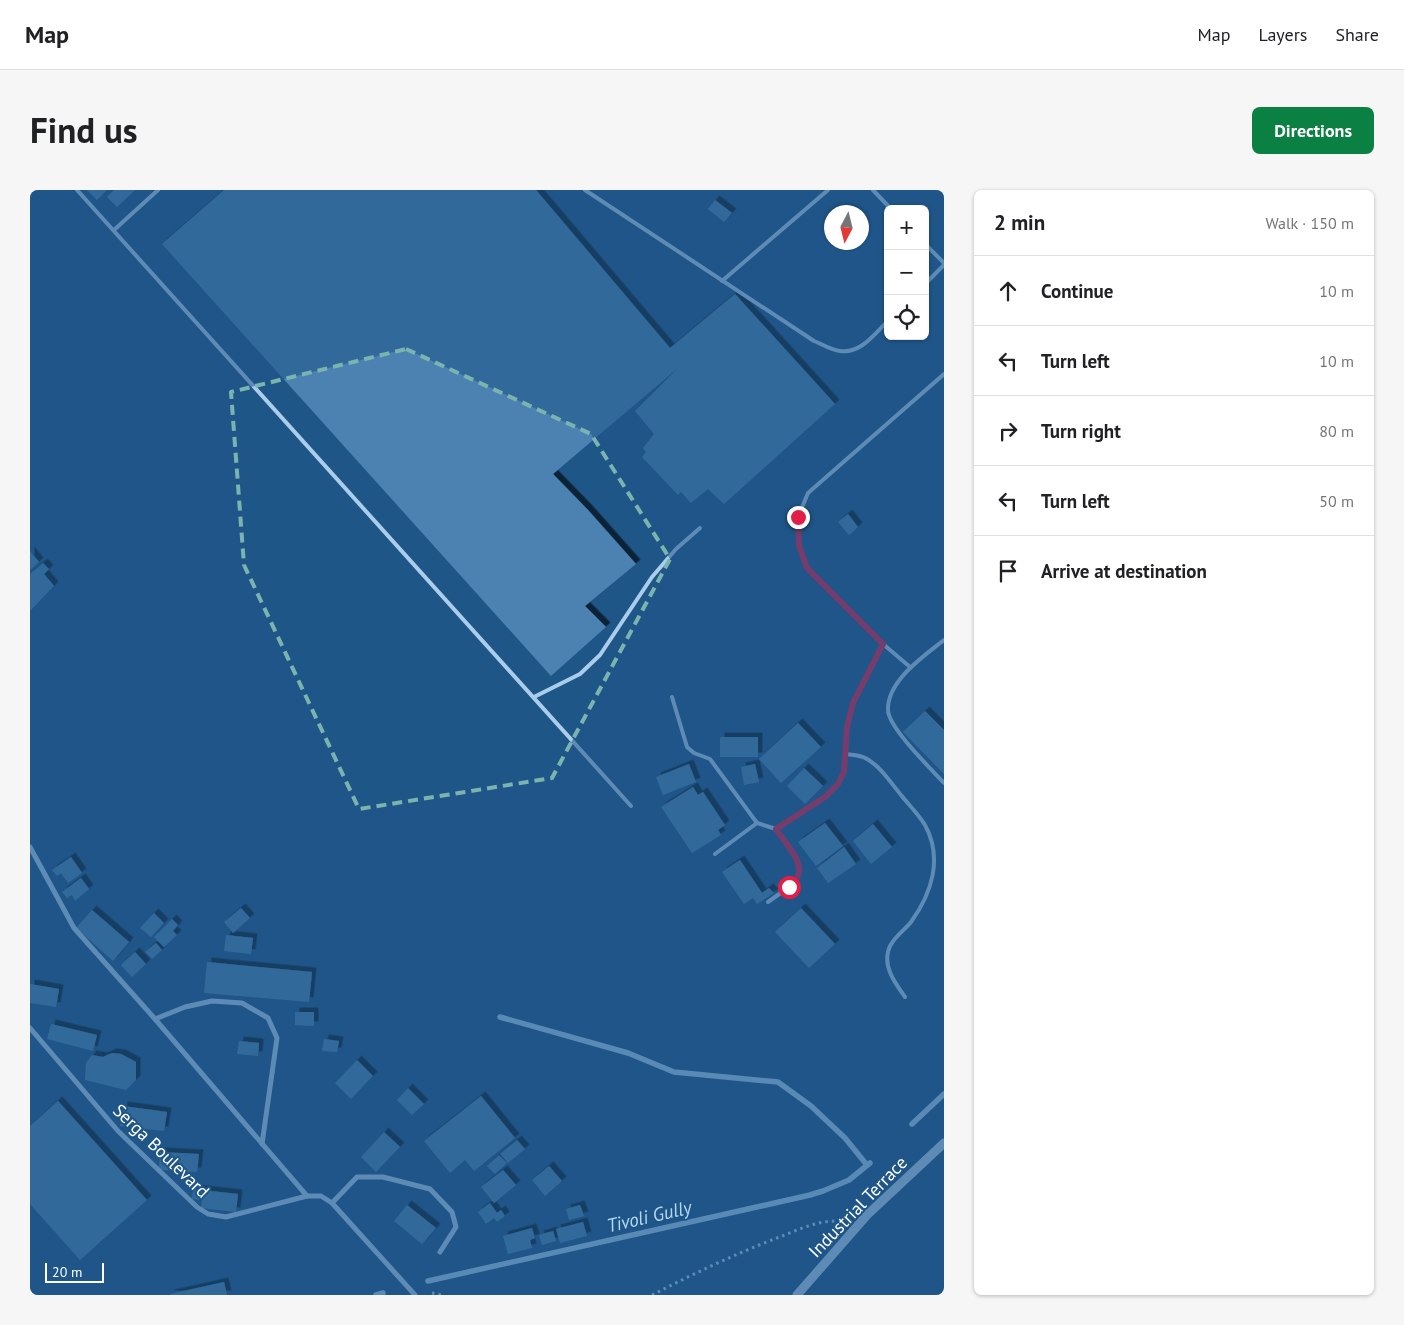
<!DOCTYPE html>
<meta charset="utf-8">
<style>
body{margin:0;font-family:"PT Sans",sans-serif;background:#f6f6f6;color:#202124}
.controls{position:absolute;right:15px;top:15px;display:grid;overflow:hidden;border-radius:8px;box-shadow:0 1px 4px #0004}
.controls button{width:45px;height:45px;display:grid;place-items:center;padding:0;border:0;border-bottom:1px solid #e0e0e0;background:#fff;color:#202124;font:25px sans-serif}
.compass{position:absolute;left:794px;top:15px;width:45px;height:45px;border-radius:50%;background:#fff;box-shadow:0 1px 4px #0004;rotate:187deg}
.scale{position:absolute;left:15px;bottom:12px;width:59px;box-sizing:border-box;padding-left:5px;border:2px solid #fff;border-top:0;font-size:14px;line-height:18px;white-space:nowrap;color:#fff;-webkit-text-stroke:4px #1f5688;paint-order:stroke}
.stop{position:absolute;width:15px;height:15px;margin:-11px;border:4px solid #e11d48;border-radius:50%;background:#fff}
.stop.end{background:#e11d48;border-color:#fff;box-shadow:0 1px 5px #0008}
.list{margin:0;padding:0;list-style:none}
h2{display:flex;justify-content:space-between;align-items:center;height:65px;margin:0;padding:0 20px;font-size:21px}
h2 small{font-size:16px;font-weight:400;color:#757577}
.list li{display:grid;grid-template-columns:32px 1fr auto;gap:15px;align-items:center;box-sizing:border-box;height:70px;padding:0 20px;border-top:1px solid #e0e0e0}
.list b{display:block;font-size:19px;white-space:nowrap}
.list em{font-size:16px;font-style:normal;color:#757577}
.icon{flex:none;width:28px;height:28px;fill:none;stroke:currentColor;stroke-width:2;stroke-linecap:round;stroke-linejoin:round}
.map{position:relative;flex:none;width:914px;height:1105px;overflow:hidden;border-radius:8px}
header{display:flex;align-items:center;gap:30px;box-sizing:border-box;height:70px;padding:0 25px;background:#fff;border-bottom:1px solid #e0e0e0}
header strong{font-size:24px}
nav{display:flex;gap:28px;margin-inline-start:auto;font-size:18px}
.intro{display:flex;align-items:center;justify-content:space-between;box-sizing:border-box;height:120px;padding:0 30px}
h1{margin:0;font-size:35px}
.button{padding:12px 22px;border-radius:8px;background:#0b8043;color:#fff;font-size:18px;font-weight:700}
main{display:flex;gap:30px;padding:0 30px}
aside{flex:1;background:#fff;border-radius:8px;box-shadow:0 1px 4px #0004}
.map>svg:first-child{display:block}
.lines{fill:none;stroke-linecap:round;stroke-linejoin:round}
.stream{stroke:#9ec9ec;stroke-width:5.5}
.building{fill:#4c82b2;filter:url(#shadow)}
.path{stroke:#aacdeb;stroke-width:3;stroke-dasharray:2.5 4;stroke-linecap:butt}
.service{stroke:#aacdeb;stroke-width:4}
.minor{stroke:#aacdeb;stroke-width:5}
.tertiary{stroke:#aacdeb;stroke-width:9}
.route{stroke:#e11d48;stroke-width:6}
.marked{fill:none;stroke:#7bb4af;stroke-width:4;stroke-dasharray:10 6;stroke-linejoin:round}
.labels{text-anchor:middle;stroke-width:4;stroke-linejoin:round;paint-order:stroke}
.street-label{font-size:18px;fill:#fff;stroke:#1f5688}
.water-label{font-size:19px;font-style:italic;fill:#b6d7f2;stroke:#1f5688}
</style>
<header>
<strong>Map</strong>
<nav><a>Map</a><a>Layers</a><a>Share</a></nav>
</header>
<div class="intro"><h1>Find us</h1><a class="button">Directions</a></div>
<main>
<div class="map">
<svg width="914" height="1105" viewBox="0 0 914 1105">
<defs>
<filter id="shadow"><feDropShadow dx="4.5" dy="-4.5" stdDeviation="0" flood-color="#0009"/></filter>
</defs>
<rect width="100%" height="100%" fill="#1f5688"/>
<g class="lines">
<g class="stream">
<polyline points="470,827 598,863 644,882 748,892 781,916 815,948 837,975"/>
<polyline points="882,934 914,904"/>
<polyline points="398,1091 780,1005 793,1001 819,990 840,973"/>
<polyline points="346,1105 353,1103"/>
</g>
</g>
<g class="building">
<polygon points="57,0 77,0 67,10"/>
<polygon points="84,0 105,0 87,17 77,7"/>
<polygon points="194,0 506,0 640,158 705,104 805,214 694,314 678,299 661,313 651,302 648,305 612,267 616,262 613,258 624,244 605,221 648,178 523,284 558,320 606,374 555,416 576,437 521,486 132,54"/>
<polygon points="685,10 702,23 694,32 678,19"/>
<polygon points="818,324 828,337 819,345 808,332"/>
<polygon points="0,361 9,372 0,380"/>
<polygon points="13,373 19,379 14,384 24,396 0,421 0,384"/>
<polygon points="895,521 914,540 914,584 873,542"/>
<polygon points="768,533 791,557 751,593 729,569"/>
<rect x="690" y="547" width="38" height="20"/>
<polygon points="659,574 666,592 633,605 626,587"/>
<polygon points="725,574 729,592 714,595 711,577"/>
<polygon points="774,578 793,596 775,614 757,596"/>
<polygon points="663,597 668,605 673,602 695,635 688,640 691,645 662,663 631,617"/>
<polygon points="795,633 813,656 786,676 768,652"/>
<polygon points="843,634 862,657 841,674 823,651"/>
<polygon points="814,657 826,674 798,693 787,678"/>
<polygon points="41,667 52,683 38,693 31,683 27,686 22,680"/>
<polygon points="710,670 732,703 739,698 744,703 727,714 723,708 714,714 692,682"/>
<polygon points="51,688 59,699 45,711 42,705 37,708 32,702"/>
<polygon points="211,718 220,728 203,743 194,732"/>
<polygon points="771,718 805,754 779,778 745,742"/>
<polygon points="62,720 99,752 83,771 46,738"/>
<polygon points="124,723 134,733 121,747 110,738"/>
<polygon points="142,729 148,735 143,741 147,745 134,757 124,747"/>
<polygon points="196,745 223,748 221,764 194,761"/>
<polygon points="126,753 132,760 122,769 115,762"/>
<polygon points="105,762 116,774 102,787 91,775"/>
<polygon points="177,772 282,782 279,812 174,803"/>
<polygon points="0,794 29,799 26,817 0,813"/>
<polygon points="265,822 284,822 284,836 265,835"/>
<polygon points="21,834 67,845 63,861 17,849"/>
<polygon points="294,849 309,851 307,862 292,861"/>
<polygon points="209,851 229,853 228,866 207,864"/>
<polygon points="82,863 91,864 106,872 106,890 96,900 55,890 56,873 62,865 73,867"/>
<polygon points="327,870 343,886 321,909 305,893"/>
<polygon points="378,898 394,914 382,925 367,910"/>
<polygon points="451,906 485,948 444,981 435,970 420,983 394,951"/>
<polygon points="28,911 117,1010 50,1070 0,1014 0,936"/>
<polygon points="93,916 137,922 134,941 90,936"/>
<polygon points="354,942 370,957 346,982 331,967"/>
<polygon points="487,950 495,959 478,973 470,964"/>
<polygon points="130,962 169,964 167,982 129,980"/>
<polygon points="469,965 477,973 465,984 457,976"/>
<polygon points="519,976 532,991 515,1006 502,990"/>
<polygon points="473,980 486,995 464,1013 451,997"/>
<polygon points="163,999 208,1004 206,1022 171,1018 172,1010 162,1009"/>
<polygon points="460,1013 467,1023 471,1020 475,1026 467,1032 464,1028 456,1034 448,1022"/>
<polygon points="377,1015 406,1038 392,1054 364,1031"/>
<polygon points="550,1015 554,1026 539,1030 536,1019"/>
<polygon points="553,1032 557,1046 530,1053 526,1039"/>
<polygon points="502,1038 505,1048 500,1050 502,1058 478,1064 473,1046"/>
<polygon points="523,1041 526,1051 512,1055 509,1045"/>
<polygon points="194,1092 197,1105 140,1105 140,1104"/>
</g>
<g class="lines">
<g class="path">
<polyline points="402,1103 412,1105"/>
<path d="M622 1105C663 1084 705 1064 747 1048 768 1040 791 1028 814 1032"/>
</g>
<g class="service">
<polyline points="47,0 601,616"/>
<path d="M555 0 784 151C792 154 801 160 810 161 831 164 844 144 858 131"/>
<polyline points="843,0 861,19"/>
<polyline points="84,40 128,0"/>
<polyline points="895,54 914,73"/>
<polyline points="692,91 798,0"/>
<polyline points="895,94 914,75"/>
<path d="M914 450C894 466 857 491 858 520 858 537 901 579 914 593"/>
<polyline points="880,477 853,454 777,378 769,356 768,327 778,303 914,184"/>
<polyline points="504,507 550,484 570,465 622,387 646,359 670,338"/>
<polyline points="642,507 657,557 664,563 680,569 727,633"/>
<path d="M815 564C822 565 831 565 837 569 851 577 861 593 871 605 879 615 889 625 895 635 913 668 902 703 881 732 874 741 860 750 858 762 854 779 866 794 875 807"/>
<polyline points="746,639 795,607 808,594 814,582 817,537 823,513 853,454"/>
<polyline points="685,664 727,633 746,639 768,672 769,682 766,689 759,697 738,712"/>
</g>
<g class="minor">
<polyline points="0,657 44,738 125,829 277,1006"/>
<polyline points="125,829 155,817 182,811 212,813 238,828 247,848 232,954"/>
<polyline points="0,838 88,941 167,1017 178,1024 196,1027 277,1006 291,1006 302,1013 385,1105"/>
<polyline points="302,1013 327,987 353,987 400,999 422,1022 426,1037 410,1062"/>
</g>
<polyline class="tertiary" points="767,1105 837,1025 914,953"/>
</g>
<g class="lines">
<path class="route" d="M759 697C761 694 765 691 767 688 776 673 754 652 746 639L795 607 808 594 814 582 817 537 823 513 853 454 777 378 769 356 768 327"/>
</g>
<path d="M0 0H914V1105H0ZM376 159 561 244 640 369 522 588 329 619 214 375 201 202Z" fill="#1f5688" fill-opacity=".55" fill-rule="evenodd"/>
<path class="marked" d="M376 159 561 244 640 369 522 588 329 619 214 375 201 202Z"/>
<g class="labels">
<g class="street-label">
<text transform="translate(131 961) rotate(44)" y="6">Serga Boulevard</text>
<text transform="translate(828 1017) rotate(-46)" y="6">Industrial Terrace</text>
</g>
<g class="water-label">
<text transform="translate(619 1026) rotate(-13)" y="7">Tivoli Gully</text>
</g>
</g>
</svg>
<div class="controls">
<button>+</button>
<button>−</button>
<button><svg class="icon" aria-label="locate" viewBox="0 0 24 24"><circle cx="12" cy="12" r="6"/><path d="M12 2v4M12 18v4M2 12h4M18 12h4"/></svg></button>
</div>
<svg class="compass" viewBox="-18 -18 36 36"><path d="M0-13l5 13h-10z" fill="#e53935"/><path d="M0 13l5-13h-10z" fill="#757577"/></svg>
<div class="scale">20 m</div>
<div class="stop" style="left:759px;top:697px"></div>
<div class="stop end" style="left:768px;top:327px"></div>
</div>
<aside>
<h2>2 min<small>Walk · 150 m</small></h2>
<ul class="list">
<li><svg class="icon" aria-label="ahead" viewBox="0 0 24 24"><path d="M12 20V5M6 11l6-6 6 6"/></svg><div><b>Continue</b></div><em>10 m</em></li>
<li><svg class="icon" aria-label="left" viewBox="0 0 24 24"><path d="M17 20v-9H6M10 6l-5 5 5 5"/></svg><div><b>Turn left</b></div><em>10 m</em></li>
<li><svg class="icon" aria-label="right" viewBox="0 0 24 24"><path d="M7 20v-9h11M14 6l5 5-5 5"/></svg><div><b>Turn right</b></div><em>80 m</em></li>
<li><svg class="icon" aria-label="left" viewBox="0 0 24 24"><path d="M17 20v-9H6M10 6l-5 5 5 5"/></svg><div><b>Turn left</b></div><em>50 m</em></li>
<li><svg class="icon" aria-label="arrive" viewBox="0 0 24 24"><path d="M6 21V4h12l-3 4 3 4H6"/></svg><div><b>Arrive at destination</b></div></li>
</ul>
</aside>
</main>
